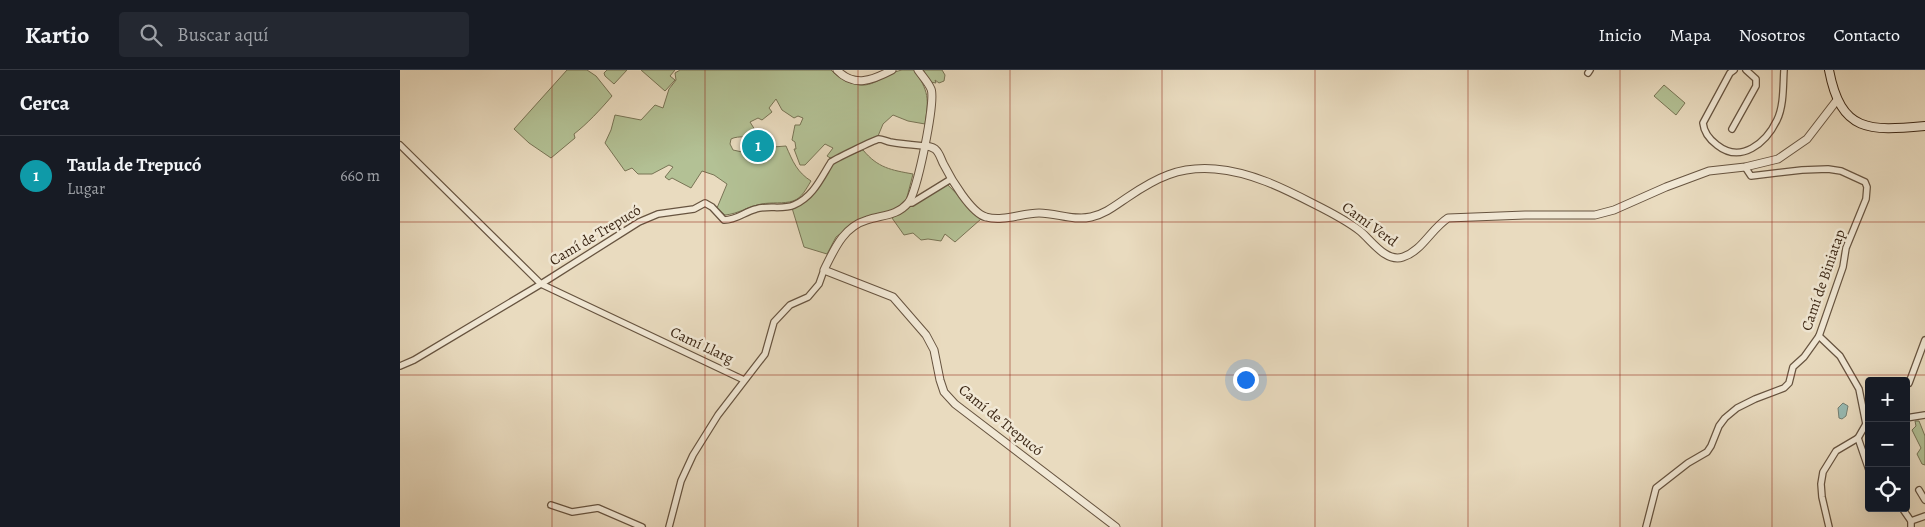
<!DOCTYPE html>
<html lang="es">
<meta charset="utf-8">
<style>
body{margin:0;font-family:Alegreya,serif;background:#242831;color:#f1f3f6}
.controls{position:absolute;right:15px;bottom:15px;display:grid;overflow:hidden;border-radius:5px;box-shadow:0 5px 20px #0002}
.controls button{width:45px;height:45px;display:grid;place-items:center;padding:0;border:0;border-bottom:1px solid #363941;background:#171b24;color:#f1f3f6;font:25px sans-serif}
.you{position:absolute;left:845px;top:309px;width:18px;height:18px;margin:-12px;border:4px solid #fff;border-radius:50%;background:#1a73e8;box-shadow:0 0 0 8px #1a73e833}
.badge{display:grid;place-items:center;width:32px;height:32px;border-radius:50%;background:#b45309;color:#fff;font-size:16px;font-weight:700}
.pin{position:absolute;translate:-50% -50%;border:2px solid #fff;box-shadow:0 1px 5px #0006}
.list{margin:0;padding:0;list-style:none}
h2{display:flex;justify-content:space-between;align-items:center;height:65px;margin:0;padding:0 20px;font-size:21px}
h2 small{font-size:16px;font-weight:400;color:#9ea1a6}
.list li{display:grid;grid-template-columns:32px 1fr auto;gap:15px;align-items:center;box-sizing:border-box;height:80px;padding:0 20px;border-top:1px solid #363941}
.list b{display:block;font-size:19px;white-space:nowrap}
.list p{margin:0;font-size:16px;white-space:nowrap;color:#9ea1a6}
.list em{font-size:16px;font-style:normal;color:#9ea1a6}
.icon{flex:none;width:28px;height:28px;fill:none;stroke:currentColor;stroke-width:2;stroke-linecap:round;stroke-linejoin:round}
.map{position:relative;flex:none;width:1525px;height:457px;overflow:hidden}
header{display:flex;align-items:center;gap:30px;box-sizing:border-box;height:70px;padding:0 25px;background:#171b24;border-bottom:1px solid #363941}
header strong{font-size:24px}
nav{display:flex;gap:28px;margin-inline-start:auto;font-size:18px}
.search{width:350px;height:45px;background:#242831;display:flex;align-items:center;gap:12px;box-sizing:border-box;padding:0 18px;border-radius:5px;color:#9ea1a6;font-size:19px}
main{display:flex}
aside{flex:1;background:#171b24}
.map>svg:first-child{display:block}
.green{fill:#b3c195;stroke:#787455}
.water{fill:#97bbb4;stroke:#738074}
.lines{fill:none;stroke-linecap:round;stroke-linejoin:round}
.minor-casing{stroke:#675440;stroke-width:8}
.tertiary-casing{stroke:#675440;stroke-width:9}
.secondary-casing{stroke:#3c2715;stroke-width:10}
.minor{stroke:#f1e8d5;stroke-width:5.5}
.tertiary{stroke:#f1e8d5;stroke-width:7}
.secondary{stroke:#f1e8d5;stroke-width:8}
.grid{fill:none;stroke:#8f2418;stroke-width:1;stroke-opacity:0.55}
.labels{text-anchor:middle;stroke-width:5;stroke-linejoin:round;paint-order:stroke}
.street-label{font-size:15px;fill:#3c2715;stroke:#f1e8d5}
</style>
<header>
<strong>Kartio</strong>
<div class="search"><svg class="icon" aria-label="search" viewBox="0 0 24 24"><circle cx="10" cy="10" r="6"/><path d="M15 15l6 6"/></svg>Buscar aquí</div>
<nav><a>Inicio</a><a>Mapa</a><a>Nosotros</a><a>Contacto</a></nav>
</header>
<main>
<aside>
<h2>Cerca<small></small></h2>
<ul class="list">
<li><span class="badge" style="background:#0f9aa8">1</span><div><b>Taula de Trepucó</b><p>Lugar</p></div><em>660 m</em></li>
</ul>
</aside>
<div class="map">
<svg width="1525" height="457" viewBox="0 0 1525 457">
<rect width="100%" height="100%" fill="#e9dbbf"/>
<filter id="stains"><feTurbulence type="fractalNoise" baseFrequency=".004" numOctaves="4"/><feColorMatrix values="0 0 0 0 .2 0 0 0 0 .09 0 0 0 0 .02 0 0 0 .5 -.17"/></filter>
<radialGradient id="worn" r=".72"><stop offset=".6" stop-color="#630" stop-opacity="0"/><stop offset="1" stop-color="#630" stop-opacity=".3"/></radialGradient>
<g class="green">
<path d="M167 0H187L196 6 212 26C201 39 187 54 174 64L175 68 151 88 129 73 114 59Z"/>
<polygon points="207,0 227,0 214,14 205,6 204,3"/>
<polygon points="241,0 275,0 270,6 275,10 265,21"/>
<path d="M280 0H431C436 6 443 10 451 13 473 21 482 4 502 0 506 0 510 0 514 0 529 21 529 29 525 54L508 51 493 45 483 54 478 66 432 89 427 86 433 78 425 74 405 95H400L394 79H396L395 72 392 70 395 55H400L403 48 398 46 394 48 382 40 376 29 369 38 372 42 362 50 358 48 350 52 355 60 359 59 362 66C353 68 338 65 331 69L330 74 333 80 356 85 372 81 373 77 386 76C393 92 397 102 411 111 406 119 402 128 393 131 384 134 371 132 362 134 349 136 338 144 325 145L317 138 327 114 314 105 302 101 291 118 272 108 269 110 265 107 273 97 269 95 252 104H238L232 98 225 101 205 73 211 60 215 45 241 50 255 35 263 38 269 19 276 10 275 3Z"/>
<polygon points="523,0 542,0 545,5 544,11 539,13 535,10 536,13 530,12"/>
<polygon points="1264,15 1285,33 1276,45 1254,26"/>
<path d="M463 80C478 98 491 100 513 104L506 131 487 144 472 145 456 152 436 167 427 184 404 177 392 138 416 121 435 91Z"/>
<polygon points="547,114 581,149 555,172 545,164 541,171 528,169 521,170 513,163 504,165 492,148"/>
<polygon points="1515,351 1519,351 1525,366 1525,395 1522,394 1517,384 1521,378 1512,360 1516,356"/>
</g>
<polygon class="water" points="1443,333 1448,336 1446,346 1442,349 1439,348 1438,338"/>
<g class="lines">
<defs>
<g id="minor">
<path d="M1334 0 1330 3 1303 53C1304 63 1309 69 1317 75 1341 94 1366 73 1377 50 1384 36 1383 15 1384 0"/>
<polyline points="1188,3 1190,0"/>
<polyline points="1332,59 1356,16 1356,9 1346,0"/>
<polyline points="0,75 141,214 344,310"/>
<polyline points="509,133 512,133 551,109"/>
<polyline points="1419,266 1440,286 1459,319 1466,354"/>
<path d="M0 296 14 290 141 214 239 152 258 144 294 139 305 133 312 137 324 150C337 150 344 142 356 139 368 135 383 140 394 135 413 127 421 108 431 92 433 90 474 70 479 69 482 69 486 71 490 72 501 74 513 75 524 76"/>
<polyline points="1509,313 1525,270"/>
<polyline points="1506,348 1525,345"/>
<polyline points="1458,368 1469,400"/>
<polyline points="1519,420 1525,430"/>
<polyline points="151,435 172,442 198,438 242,457"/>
<polyline points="1502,438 1511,451 1511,457"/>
<polyline points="1511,451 1525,446"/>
<polyline points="269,457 281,411 293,385 318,345 365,284 374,252 390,235 408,227 419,214 424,200"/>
<polyline points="1246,457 1256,418 1288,393 1307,382 1311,376 1319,356 1325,348 1337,338 1355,329 1384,318 1389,313 1393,297 1404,287 1419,266 1443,197 1446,178 1466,129 1467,117 1465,112 1441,101 1428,99 1402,100 1351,106 1345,97"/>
<polyline points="1429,457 1422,427 1421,414 1423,402 1436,381 1458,368 1466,354"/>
</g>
<g id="tertiary">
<path d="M437 0C454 18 473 10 492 0"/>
<path d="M518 0C522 6 528 12 531 19 536 30 517 124 508 133 497 146 482 145 467 150 443 157 434 180 424 200L493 227 526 265 534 280 540 310 544 322 555 334 716 457"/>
<path d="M524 76C528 76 532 77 535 79 540 83 541 90 544 95 551 109 571 143 586 147 603 152 622 143 639 143 657 143 673 151 691 147 705 144 716 135 728 127 756 108 779 96 815 99 851 102 883 118 914 134 930 142 946 150 960 161 971 170 986 193 1003 187 1022 181 1031 159 1048 148L1125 145H1195L1214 140 1266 117 1309 101 1345 97 1378 89 1407 69 1437 30"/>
</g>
<path id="secondary" d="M1429 0C1441 63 1469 61 1525 56"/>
</defs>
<use href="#minor" class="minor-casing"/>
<use href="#tertiary" class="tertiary-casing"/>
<use href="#secondary" class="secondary-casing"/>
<use href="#minor" class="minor"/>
<use href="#tertiary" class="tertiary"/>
<use href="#secondary" class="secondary"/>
</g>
<path class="grid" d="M152 0V457M305 0V457M458 0V457M610 0V457M762 0V457M915 0V457M1068 0V457M1220 0V457M1372 0V457M0 152H1525M0 305H1525"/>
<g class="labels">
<g class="street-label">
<text transform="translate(970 154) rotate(36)" y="5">Camí Verd</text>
<text transform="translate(195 165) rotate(-31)" y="5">Camí de Trepucó</text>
<text transform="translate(1423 210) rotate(-71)" y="5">Camí de Biniatap</text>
<text transform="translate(302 275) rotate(25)" y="5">Camí Llarg</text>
<text transform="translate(601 350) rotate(39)" y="5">Camí de Trepucó</text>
</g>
</g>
<rect width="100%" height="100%" filter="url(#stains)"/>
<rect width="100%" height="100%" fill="url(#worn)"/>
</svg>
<div class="controls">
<button>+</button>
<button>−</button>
<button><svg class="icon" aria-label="locate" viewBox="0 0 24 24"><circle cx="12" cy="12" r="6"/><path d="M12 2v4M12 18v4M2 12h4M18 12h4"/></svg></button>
</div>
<div class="you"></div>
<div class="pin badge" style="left:358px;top:76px;background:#0f9aa8">1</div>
</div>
</main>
